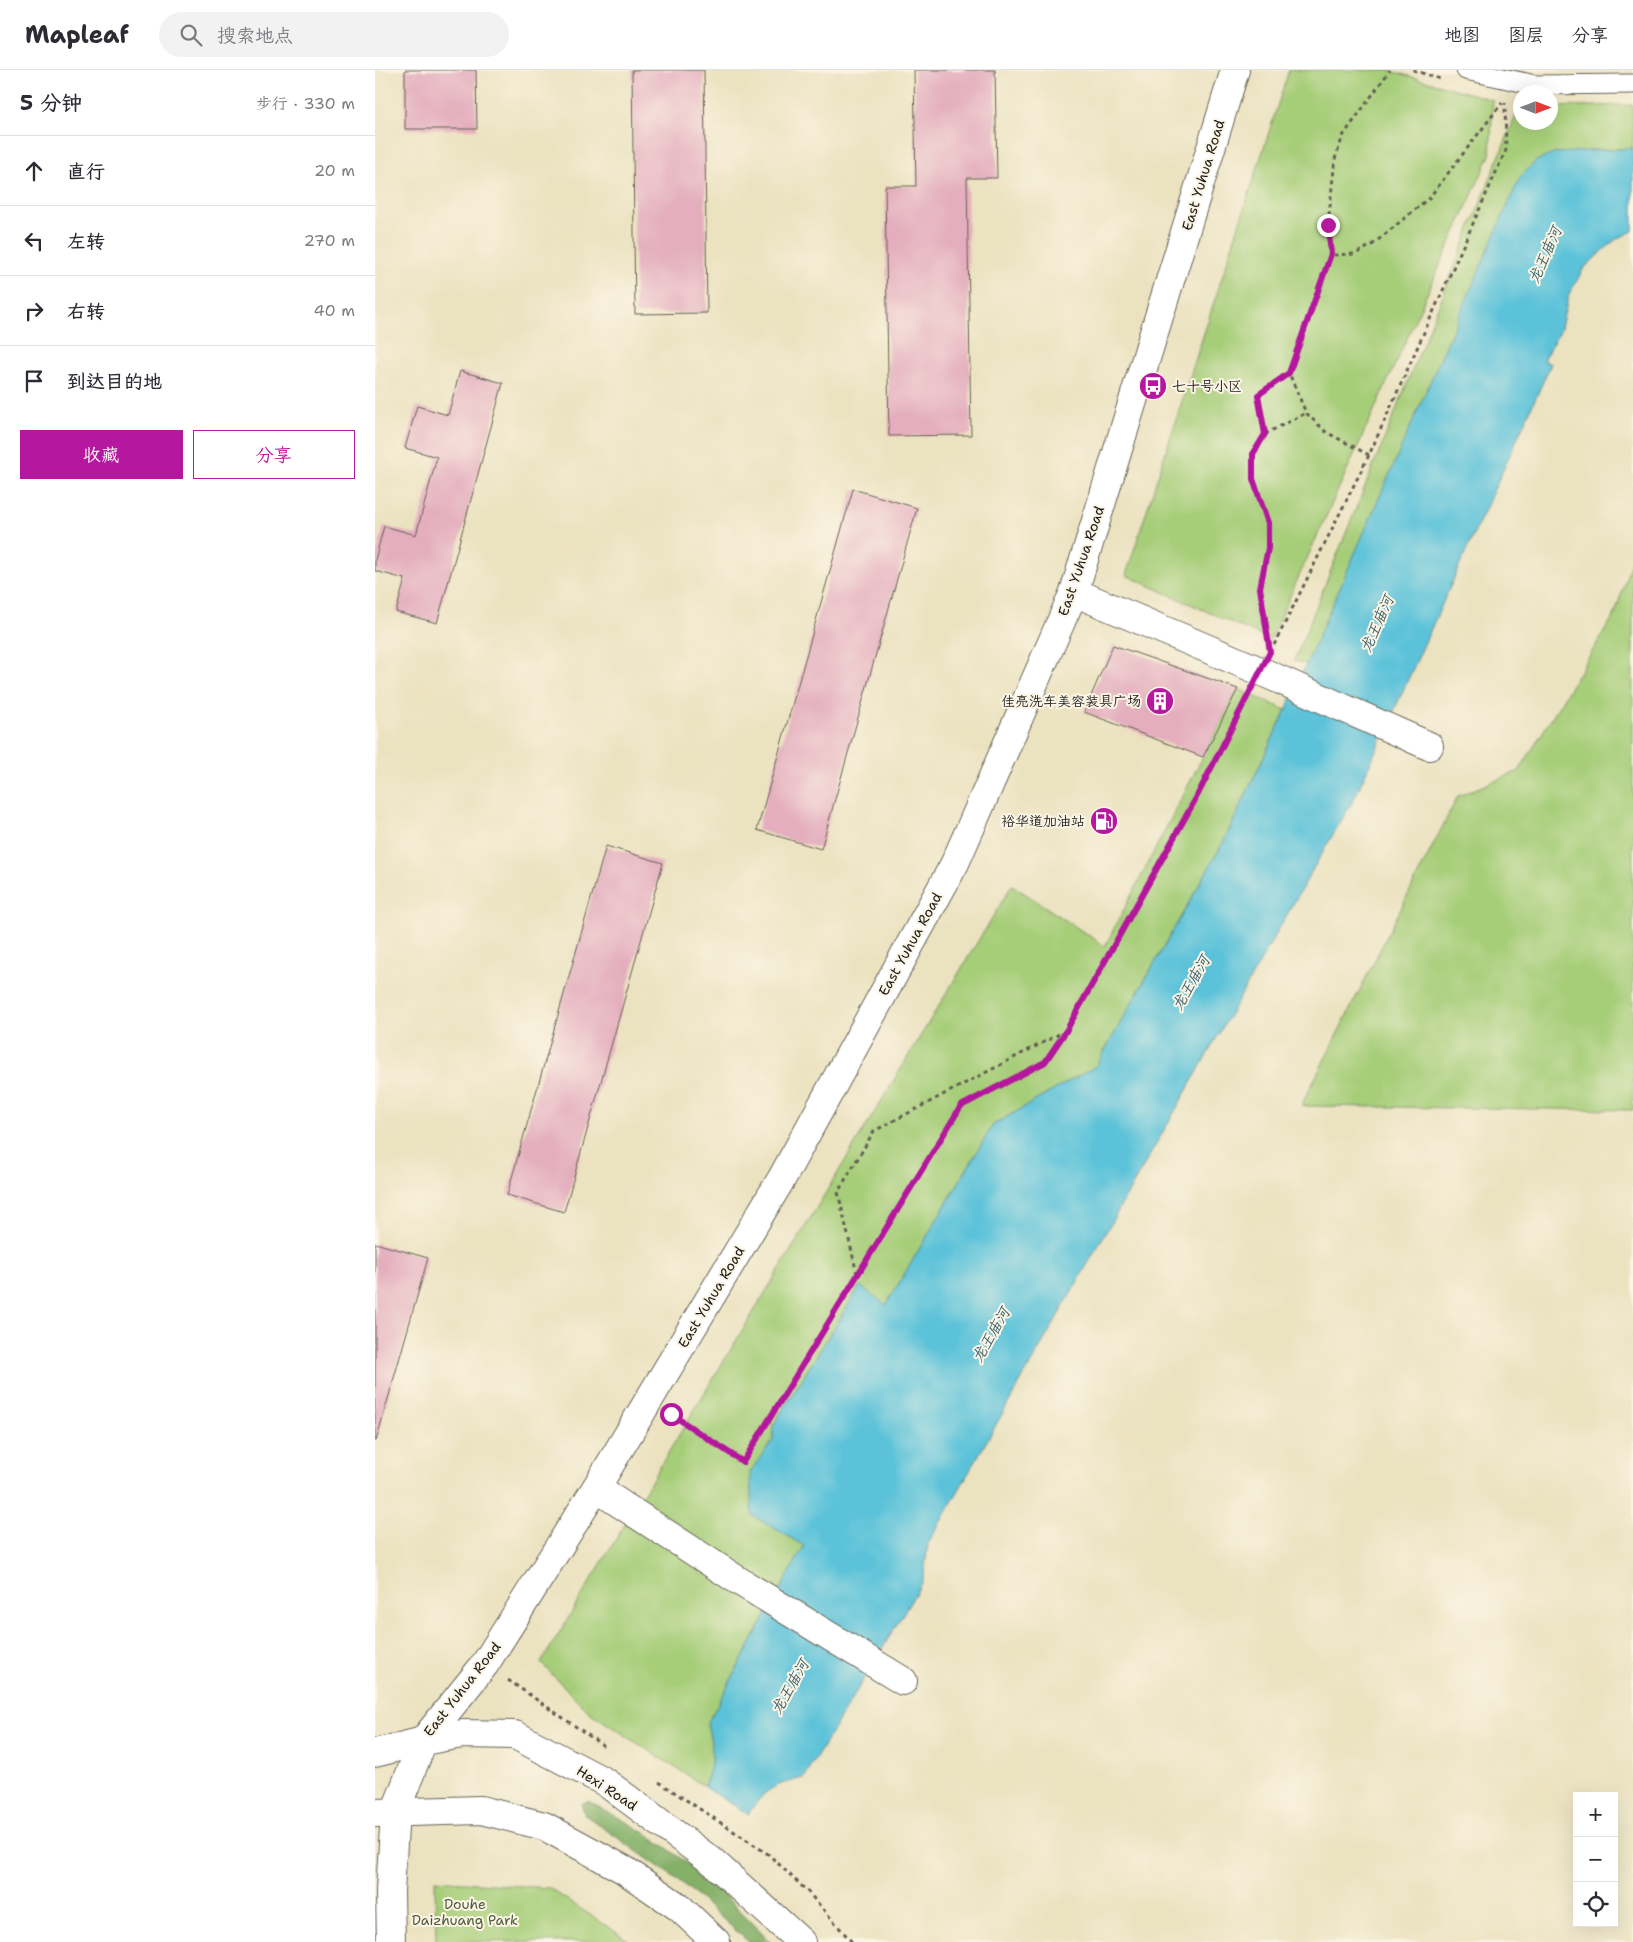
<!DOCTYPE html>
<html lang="zh">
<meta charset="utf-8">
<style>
body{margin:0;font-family:"Shantell Sans","LXGW WenKai TC",sans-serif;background:#f2f2f3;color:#2b2b33}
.controls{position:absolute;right:15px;bottom:15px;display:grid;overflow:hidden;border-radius:0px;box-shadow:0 5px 20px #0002}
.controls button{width:45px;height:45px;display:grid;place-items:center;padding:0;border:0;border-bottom:1px solid #e1e1e2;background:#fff;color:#2b2b33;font:25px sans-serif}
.compass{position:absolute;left:1138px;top:15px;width:45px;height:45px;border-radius:50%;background:#fff;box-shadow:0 5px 20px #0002;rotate:90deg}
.stop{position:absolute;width:15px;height:15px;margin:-11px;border:4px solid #b5179e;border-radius:50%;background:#fff}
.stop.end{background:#b5179e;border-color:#fff;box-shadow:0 1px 5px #0008}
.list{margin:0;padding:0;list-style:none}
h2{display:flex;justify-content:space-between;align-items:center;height:65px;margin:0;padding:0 20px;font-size:21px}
h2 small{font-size:16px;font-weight:400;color:#7c7c81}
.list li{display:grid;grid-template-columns:32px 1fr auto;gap:15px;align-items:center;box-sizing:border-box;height:70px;padding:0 20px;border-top:1px solid #e1e1e2}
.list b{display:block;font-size:19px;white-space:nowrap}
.list em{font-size:16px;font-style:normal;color:#7c7c81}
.actions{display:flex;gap:10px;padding:15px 20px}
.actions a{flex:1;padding:11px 0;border:1px solid #b5179e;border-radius:0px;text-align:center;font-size:18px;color:#b5179e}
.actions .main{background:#b5179e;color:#fff}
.icon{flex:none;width:28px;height:28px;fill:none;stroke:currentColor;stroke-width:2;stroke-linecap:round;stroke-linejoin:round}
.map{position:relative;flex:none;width:1258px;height:1872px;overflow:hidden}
header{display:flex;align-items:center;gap:30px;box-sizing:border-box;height:70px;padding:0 25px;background:#fff;border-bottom:1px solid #e1e1e2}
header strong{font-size:24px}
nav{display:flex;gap:28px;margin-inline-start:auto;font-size:18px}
.search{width:350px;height:45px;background:#f2f2f3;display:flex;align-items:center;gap:12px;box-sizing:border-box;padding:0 18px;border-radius:28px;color:#7c7c81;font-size:19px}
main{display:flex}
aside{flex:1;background:#fff}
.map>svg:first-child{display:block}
.green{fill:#a6cd78;stroke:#61744a}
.forest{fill:#84b068;stroke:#506642}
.water{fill:#5cc2d9;stroke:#3c6f7a}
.building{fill:#e4aebe}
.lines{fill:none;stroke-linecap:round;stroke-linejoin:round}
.service-casing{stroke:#646155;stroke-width:21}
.minor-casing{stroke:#646155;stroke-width:30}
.tertiary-casing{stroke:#646155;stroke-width:30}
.secondary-casing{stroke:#646155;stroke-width:30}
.path{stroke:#646155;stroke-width:3;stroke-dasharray:4 4;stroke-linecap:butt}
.service{stroke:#fff;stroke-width:19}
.minor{stroke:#fff;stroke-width:28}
.tertiary{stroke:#fff;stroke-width:28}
.secondary{stroke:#fff;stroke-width:28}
.route{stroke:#b5179e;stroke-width:6}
.labels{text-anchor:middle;stroke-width:4;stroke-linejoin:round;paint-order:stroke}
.street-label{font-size:14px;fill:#1c1c1c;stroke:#fcf5e5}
.poi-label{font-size:14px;fill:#1c1c1c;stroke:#fcf5e5;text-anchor:end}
.park-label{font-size:14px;fill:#4c5a3c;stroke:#fcf5e5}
.water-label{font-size:15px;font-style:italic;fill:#365e68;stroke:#fcf5e5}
</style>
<header>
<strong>Mapleaf</strong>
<div class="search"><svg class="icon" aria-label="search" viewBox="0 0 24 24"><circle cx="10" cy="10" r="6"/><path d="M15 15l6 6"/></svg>搜索地点</div>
<nav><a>地图</a><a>图层</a><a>分享</a></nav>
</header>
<main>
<aside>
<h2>5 分钟<small>步行 · 330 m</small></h2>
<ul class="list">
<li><svg class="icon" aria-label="ahead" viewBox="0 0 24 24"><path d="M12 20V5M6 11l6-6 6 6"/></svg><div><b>直行</b></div><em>20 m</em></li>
<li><svg class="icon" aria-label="left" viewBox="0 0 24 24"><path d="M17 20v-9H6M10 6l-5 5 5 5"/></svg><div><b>左转</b></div><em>270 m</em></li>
<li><svg class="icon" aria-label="right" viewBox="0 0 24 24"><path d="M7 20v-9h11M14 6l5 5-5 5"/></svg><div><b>右转</b></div><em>40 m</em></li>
<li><svg class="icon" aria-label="arrive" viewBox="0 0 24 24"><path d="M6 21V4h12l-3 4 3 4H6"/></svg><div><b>到达目的地</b></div></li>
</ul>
<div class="actions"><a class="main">收藏</a><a>分享</a></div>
</aside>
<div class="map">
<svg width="1258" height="1872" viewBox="0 0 1258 1872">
<rect width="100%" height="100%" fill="#fcf5e5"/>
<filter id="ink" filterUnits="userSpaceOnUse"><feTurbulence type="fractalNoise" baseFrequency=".02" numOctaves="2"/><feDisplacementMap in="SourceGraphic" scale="10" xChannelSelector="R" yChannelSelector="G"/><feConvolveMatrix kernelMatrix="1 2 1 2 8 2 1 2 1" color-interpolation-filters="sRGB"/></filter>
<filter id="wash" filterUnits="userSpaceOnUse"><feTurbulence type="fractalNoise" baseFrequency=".0096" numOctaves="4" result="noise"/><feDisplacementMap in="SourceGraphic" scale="20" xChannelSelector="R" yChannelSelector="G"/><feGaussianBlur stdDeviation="1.12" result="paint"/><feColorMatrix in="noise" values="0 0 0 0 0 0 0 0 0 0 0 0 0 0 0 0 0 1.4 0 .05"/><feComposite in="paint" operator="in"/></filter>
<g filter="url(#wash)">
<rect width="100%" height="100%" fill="#ebe2c0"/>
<g class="green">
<polygon points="914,0 1013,0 1118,30 1115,85 895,570 751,505"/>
<polygon points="1258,35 1258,78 1214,80 931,594 919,591 1144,38 1146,52 1176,52 1176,37"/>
<polygon points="1258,486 1258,1040 926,1036 1083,726 1144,701 1240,544"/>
<path d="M863 619 911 640 849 771 721 996 618 1055 511 1236 485 1216 398 1356V1370L429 1476 332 1654C339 1681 339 1691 329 1716L214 1642 166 1593 637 815 730 876Z"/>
<polygon points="60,1810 174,1818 256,1872 61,1872"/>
</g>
<path class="forest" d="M213 1731C236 1744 261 1756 282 1771 324 1800 361 1835 396 1872H374L307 1813 210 1745 206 1734Z"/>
<path class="water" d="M1258 78V161L1240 170 1209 198 1194 224 1185 261 1168 290 1176 294 979 729 946 785 553 1474 548 1511 429 1708C398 1715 391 1718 373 1744L329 1717C339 1691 339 1681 332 1654L429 1476 377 1445 375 1402 398 1370V1356L485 1216 511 1235 618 1055 721 996 849 771 911 640 1145 107 1161 91 1181 83Z"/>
<g id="blocks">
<g class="building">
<polygon points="30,0 101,0 102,59 30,59"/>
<polygon points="257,0 329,0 332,243 260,244"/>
<polygon points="539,0 620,0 622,108 592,108 596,365 514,366 510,116 541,116"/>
<polygon points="85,301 128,313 62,553 21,542 30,509 0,501 0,490 9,456 41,465 62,387 30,378 42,336 73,345"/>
<polygon points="478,419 542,438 446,779 382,760"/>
<polygon points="738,575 863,619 828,687 709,642"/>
<polygon points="231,776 288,793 189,1142 132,1125"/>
<polygon points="0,1173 53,1188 1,1371 0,1371"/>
</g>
</g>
</g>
<g filter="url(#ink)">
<use href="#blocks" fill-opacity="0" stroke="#646155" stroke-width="1"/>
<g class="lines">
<defs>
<polyline id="service" points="1091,0 1160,15 1258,14"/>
<g id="minor">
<polyline points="699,522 892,604 1054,676"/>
<polyline points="221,1418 364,1511 528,1611"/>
</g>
<polyline id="tertiary" points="16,1872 15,1821 20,1742 48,1671 110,1594 221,1418 407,1108 580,793 699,522 860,0"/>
<g id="secondary">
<polyline points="0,1683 48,1671 87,1664 140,1665 230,1712 338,1792 426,1872"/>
<polyline points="0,1743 106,1740 169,1756 248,1799 305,1838 341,1872"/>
</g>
</defs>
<use href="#service" class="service-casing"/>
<use href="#minor" class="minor-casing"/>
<use href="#tertiary" class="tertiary-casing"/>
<use href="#secondary" class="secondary-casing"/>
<g class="path">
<polyline points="1038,0 1068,10"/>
<polyline points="956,185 953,155 960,89 968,66 1015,0"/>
<polyline points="890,364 931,343"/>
<polyline points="994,385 951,362 931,343 914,303 956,185 980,184 997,175 1054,128 1127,33"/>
<polyline points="894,573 885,518 893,478 893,453 878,409 878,384 890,364 883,325 914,303"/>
<polyline points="899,575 994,385 1131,80 1130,33"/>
<polyline points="482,1204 463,1122 499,1061 690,961"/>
<polyline points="298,1345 368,1392 586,1036 670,992 691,961 820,730 872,627"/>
<polyline points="133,1610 229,1676"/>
<polyline points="284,1712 393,1784 433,1822 477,1872"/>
</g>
<use href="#service" class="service"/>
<use href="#minor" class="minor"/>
<use href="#tertiary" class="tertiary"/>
<use href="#secondary" class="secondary"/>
</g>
</g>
<g class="lines" filter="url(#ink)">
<polyline class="route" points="296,1344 368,1392 586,1036 670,992 691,961 820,730 895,582 885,518 893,478 893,453 878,409 878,384 890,364 883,325 914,303 956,184 953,155"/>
</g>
<defs>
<symbol id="bus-disc" viewBox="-11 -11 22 22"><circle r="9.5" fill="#b5179e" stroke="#fcf5e5"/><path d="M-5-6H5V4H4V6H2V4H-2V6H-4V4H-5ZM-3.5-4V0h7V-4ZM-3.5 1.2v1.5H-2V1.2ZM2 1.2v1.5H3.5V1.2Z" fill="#fff"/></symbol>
<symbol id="building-disc" viewBox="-11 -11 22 22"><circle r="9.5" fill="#b5179e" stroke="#fcf5e5"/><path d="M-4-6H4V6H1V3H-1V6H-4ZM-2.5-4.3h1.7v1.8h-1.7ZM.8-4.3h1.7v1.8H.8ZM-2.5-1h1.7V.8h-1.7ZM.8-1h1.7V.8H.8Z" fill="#fff"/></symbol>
<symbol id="fuel-disc" viewBox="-11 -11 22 22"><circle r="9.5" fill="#b5179e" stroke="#fcf5e5"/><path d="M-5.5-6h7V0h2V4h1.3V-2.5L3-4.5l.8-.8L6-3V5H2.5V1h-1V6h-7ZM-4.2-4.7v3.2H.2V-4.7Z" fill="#fff"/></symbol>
</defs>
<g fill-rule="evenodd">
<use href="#bus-disc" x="762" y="300" width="32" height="32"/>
<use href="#building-disc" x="769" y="615" width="32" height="32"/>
<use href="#fuel-disc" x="713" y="735" width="32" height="32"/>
</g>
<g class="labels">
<g class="street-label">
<text transform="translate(828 105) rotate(-73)" y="5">East Yuhua Road</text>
<text transform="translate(706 491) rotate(-71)" y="5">East Yuhua Road</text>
<text transform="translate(535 874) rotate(-61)" y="5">East Yuhua Road</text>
<text transform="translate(336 1227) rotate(-59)" y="5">East Yuhua Road</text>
<text transform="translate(87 1619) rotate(-52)" y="5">East Yuhua Road</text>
<text transform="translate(232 1718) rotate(33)" y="5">Hexi Road</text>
</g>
<g class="poi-label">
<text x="797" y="321" text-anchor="start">七十号小区</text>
<text x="766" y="636">佳亮洗车美容装具广场</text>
<text x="710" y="756">裕华道加油站</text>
</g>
<g class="park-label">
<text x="90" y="1839">Douhe<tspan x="90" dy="16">Daizhuang Park</tspan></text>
</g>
<g class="water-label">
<text transform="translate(1170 185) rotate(-66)" y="5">龙王庙河</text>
<text transform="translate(1002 554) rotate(-66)" y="5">龙王庙河</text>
<text transform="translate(816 913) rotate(-60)" y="5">龙王庙河</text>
<text transform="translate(616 1265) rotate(-60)" y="5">龙王庙河</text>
<text transform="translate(415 1617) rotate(-60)" y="5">龙王庙河</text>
</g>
</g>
</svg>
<div class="controls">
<button>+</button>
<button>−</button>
<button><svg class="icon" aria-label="locate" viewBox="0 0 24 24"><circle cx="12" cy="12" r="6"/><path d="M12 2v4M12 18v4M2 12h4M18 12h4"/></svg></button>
</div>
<svg class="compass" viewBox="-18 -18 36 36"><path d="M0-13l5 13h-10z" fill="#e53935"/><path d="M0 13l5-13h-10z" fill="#7c7c81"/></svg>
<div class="stop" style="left:296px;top:1344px"></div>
<div class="stop end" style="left:953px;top:155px"></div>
</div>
</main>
